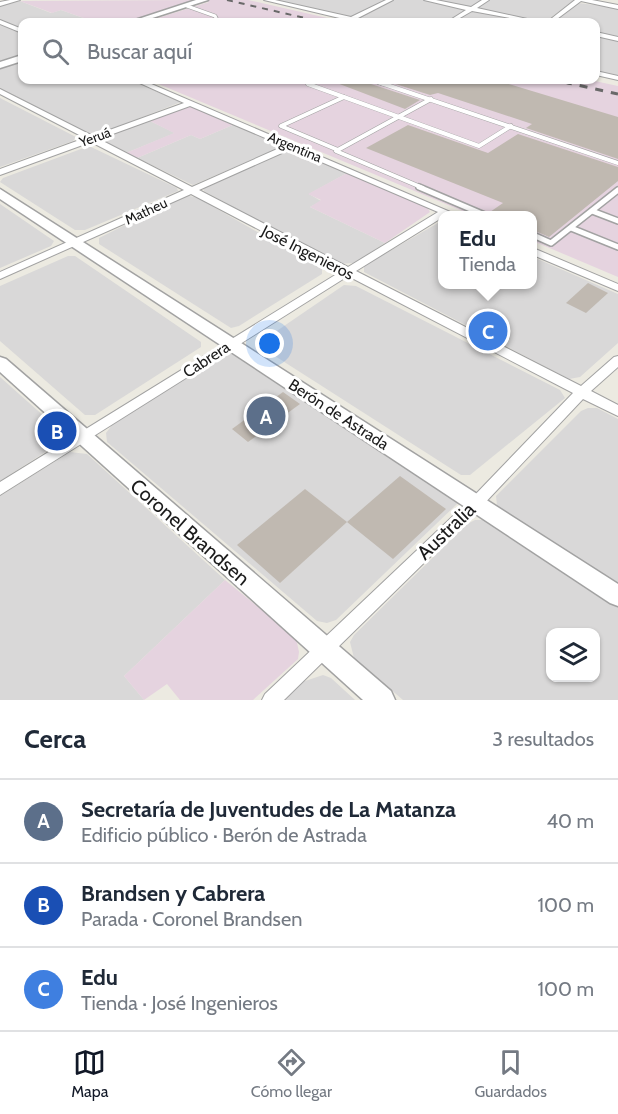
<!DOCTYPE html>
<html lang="es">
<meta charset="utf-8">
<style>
body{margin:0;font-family:Cabin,sans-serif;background:#f6f6f7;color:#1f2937}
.controls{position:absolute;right:18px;bottom:18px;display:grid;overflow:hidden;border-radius:12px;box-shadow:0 2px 4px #0004}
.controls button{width:54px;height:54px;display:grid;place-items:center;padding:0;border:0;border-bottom:2px solid #e0e1e3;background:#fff;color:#1f2937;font:30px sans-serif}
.you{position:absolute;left:270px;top:344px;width:21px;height:21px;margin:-15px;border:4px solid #fff;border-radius:50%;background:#1a73e8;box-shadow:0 0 0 9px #1a73e833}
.badge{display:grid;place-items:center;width:39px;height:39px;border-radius:50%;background:#111827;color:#fff;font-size:20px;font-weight:700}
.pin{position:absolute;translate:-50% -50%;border:3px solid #fff;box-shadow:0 2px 6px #0006}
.popup{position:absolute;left:438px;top:211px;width:99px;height:78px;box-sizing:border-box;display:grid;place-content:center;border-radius:12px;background:#fff;filter:drop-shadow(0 2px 4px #0005);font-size:20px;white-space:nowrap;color:#747a83}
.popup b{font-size:22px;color:#1f2937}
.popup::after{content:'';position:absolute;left:50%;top:100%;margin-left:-12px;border:12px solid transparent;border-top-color:#fff}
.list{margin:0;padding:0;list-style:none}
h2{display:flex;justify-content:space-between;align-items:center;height:78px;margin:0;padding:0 24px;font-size:26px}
h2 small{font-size:20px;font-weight:400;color:#747a83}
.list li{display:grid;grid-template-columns:39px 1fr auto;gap:18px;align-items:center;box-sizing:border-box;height:84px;padding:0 24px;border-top:2px solid #e0e1e3}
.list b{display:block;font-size:22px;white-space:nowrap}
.list p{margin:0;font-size:20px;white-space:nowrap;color:#747a83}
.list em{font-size:20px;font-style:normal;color:#747a83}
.icon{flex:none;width:33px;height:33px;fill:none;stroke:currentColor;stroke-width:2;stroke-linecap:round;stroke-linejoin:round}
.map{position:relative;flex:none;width:618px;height:700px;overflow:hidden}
.search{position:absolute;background:#fff;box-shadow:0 2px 4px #0004;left:18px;right:18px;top:18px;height:66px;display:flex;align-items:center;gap:15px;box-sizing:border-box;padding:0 21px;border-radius:12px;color:#747a83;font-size:22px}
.sheet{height:330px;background:#fff}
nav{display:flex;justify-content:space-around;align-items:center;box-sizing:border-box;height:84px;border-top:2px solid #e0e1e3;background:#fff;font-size:16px;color:#747a83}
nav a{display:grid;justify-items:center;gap:3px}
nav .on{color:#111827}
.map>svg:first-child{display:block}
.residential{fill:#d9d8d8;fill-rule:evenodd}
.industrial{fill:#e5d3df}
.building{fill:#c0b9b1}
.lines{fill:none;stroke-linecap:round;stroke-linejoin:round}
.service-far2-casing{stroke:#a2a2a2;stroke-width:4.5}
.service-far1-casing{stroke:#a2a2a2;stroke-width:5}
.service-casing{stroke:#a2a2a2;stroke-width:8}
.minor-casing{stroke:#a2a2a2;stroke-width:2}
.tertiary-casing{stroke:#a2a2a2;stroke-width:3}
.service-far2{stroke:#fff;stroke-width:3}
.service-far1{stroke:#fff;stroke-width:4}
.service{stroke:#fff;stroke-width:5}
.minor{fill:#fff;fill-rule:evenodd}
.tertiary{fill:#fff;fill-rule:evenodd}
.rail-far1{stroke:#696969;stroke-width:2;stroke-dasharray:6 6;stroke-linecap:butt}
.rail{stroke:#696969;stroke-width:3;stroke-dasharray:8 8;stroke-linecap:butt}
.labels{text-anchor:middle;stroke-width:6;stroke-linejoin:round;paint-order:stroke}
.far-street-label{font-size:14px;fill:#1b1b1b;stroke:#fff}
.street-label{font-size:16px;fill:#1b1b1b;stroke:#fff}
.near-street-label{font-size:20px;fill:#1b1b1b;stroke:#fff}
</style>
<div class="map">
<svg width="618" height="700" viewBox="0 0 618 700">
<rect width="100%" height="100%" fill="#eceae1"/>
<g class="residential">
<polygon points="276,0 574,0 545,22 376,22"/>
<polygon points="20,1 51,13 61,10 95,22 22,22 22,29 0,20 0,6"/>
<polygon points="579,3 618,8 618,38 596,33 596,22 553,22"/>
<polygon points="0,23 22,32 22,56 0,63"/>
<polygon points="596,36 618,40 618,77 596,72"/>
<polygon points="22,59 22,80 130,80 181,102 102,133 89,134 0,88 0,67"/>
<polygon points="0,98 76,137 73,141 0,167"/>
<polygon points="148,120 175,133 126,153 102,140 104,136"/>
<polygon points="235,124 278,144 279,148 193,185 137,158 191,135 200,139"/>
<polygon points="89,146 177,188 178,191 85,230 75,230 0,182 3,178"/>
<polygon points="284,151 295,151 347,173 309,194 321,201 310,207 385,243 354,263 337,264 204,191 203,188"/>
<polygon points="190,196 198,198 322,269 322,274 239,326 231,328 99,244 99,238 181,197"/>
<polygon points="0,204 54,241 51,246 0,268"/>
<polygon points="443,220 443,284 533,284 533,257 618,294 618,343 580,377 569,379 364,272 364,266"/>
<polygon points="68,256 75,256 201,342 201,347 95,415 85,415 0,341 0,286"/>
<polygon points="344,285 356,286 560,390 565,398 470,475 461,475 264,349 262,341"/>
<polygon points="227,354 237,354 459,498 457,504 336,620 327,623 317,621 107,442 106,433 112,425 217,356"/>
<polygon points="0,377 64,434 65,437 61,442 0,481"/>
<polygon points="588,408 597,408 618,419 618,586 502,511 497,505 496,496 581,411"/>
<polygon points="70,452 87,454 225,580 124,676 144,700 0,700 0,496"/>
<path d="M475 520H489L618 605V700H403L354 658 350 642 354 635 467 524ZM550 632H596V678H550Z"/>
<polygon points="323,675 331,678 355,700 284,700 302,682"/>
</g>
<g class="industrial">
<polygon points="198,0 129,22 95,22 61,10 52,13 20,1"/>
<polygon points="202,0 248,0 345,22 145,22 209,2"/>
<polygon points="149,80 590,80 618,86 618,277 533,241 533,216 472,215"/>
<polygon points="191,106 235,124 200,139 191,135 137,158 126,153 174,133 148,120"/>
<polygon points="347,173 427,207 430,212 385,243 310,207 321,200 308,194"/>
<polygon points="225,580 296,638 299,652 298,659 253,700 180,700 167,684 144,700 124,676"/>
</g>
<g class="building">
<polygon points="329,80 368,80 371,84 420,100 405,109"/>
<polygon points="383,80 496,80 618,117 618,159 526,128 532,124 438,93 430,95"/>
<polygon points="408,125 488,153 518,134 618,167 618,181 549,237 533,230 533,216 492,216 490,212 503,203 366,148"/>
<polygon points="588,283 608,293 586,313 566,303"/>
<polygon points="283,392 300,404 248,442 232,429"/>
<polygon points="400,476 446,509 393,559 347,522"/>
<polygon points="305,489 347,522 280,583 237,545"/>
</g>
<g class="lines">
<defs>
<g id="service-far2">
<polyline points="187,6 215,16 218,22"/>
<polyline points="372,80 383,84"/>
<polyline points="309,84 317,80"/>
</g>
<g id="service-far1">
<polyline points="312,82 308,84 479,146 511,126"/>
<polyline points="378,82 618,163"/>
<polyline points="338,150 281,126 344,97"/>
<polyline points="423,188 336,151 431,99"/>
</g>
<g id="service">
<polyline points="419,187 487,216"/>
<polyline points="592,211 618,221"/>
<polyline points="571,228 618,247"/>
<polyline points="533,235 551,243 618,190"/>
</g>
<g id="minor">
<polygon points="10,0 20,0 0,6 0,2"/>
<polygon points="264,0 275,0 351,17 386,0 393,0 358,18 369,22 352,21"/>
<polygon points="424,0 436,0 471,7 482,0 489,0 477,8 541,22 531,22 472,11 453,22 447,22 466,10"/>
<polygon points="575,0 592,0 618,5 618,9 581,1 553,22 547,22"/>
<polygon points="0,20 22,29 22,33 0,24"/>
<polygon points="596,32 618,37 618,41 596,36"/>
<polygon points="596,71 618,76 618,80 596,75"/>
<path d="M133 80H142L455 214 443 216V217L356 271 581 386 614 357 618 356V367L591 391 618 405V416L583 399 481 507 284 700H262L265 694 471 499 573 393 348 276 0 495V482L340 272 191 194 0 279V272L184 190 91 142 0 175V169L85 138 0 94V89L93 136 184 103ZM190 106 284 146 192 187 99 139ZM291 149 438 212 348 267 199 190Z"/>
<polygon points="533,248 618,284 618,291 533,255"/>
</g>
<g id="tertiary">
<polygon points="196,0 208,0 140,22 129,22"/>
<polygon points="22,55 22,61 0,68 0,62"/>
<polygon points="0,189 618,584 618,606 610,603 0,199"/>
<polygon points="0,357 6,359 391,691 395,700 363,700 0,372"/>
</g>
</defs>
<use href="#service-far2" class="service-far2-casing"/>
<use href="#service-far1" class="service-far1-casing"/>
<use href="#service" class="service-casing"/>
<use href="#minor" class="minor-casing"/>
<use href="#tertiary" class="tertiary-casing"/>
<use href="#service-far2" class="service-far2"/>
<use href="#service-far1" class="service-far1"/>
<use href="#service" class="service"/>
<use href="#minor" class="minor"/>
<use href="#tertiary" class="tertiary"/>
<g class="rail-far1">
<polyline points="227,0 322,22"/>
<polyline points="555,80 571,84"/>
</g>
<polyline class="rail" points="564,82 618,94"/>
</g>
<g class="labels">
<g class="far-street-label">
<text transform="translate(95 137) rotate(-20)" y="5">Yeruá</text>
<text transform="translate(295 147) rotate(23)" y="5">Argentina</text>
<text transform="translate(146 211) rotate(-25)" y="5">Matheu</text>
</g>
<g class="street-label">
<text transform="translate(308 252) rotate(27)" y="6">José Ingenieros</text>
<text transform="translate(206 359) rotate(-33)" y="6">Cabrera</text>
<text transform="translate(339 414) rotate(33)" y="6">Berón de Astrada</text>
</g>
<g class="near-street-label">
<text transform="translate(446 531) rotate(-44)" y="7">Australia</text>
<text transform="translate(190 532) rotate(41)" y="7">Coronel Brandsen</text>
</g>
</g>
</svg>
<div class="controls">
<button><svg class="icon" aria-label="layers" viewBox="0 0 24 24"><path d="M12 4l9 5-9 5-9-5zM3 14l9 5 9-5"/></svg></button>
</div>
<div class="you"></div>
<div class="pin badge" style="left:266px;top:416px;background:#5c6f8a">A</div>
<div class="pin badge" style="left:57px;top:431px;background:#1a4fb4">B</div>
<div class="pin badge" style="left:488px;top:331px;background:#3f7fe0">C</div>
<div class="popup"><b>Edu</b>Tienda</div>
<div class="search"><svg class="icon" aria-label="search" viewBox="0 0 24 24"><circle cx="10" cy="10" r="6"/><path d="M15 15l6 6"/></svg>Buscar aquí</div>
</div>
<section class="sheet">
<h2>Cerca<small>3 resultados</small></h2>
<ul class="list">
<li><span class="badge" style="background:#5c6f8a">A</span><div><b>Secretaría de Juventudes de La Matanza</b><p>Edificio público · Berón de Astrada</p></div><em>40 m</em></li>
<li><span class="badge" style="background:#1a4fb4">B</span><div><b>Brandsen y Cabrera</b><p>Parada · Coronel Brandsen</p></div><em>100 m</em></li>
<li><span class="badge" style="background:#3f7fe0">C</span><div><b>Edu</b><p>Tienda · José Ingenieros</p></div><em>100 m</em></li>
</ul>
</section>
<nav>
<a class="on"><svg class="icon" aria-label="map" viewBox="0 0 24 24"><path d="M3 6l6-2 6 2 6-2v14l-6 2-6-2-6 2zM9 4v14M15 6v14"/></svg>Mapa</a>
<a><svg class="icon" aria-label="directions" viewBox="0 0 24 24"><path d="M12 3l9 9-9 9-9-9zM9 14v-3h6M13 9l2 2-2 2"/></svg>Cómo llegar</a>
<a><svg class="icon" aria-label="saved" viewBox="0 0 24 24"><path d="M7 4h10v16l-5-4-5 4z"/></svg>Guardados</a>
</nav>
